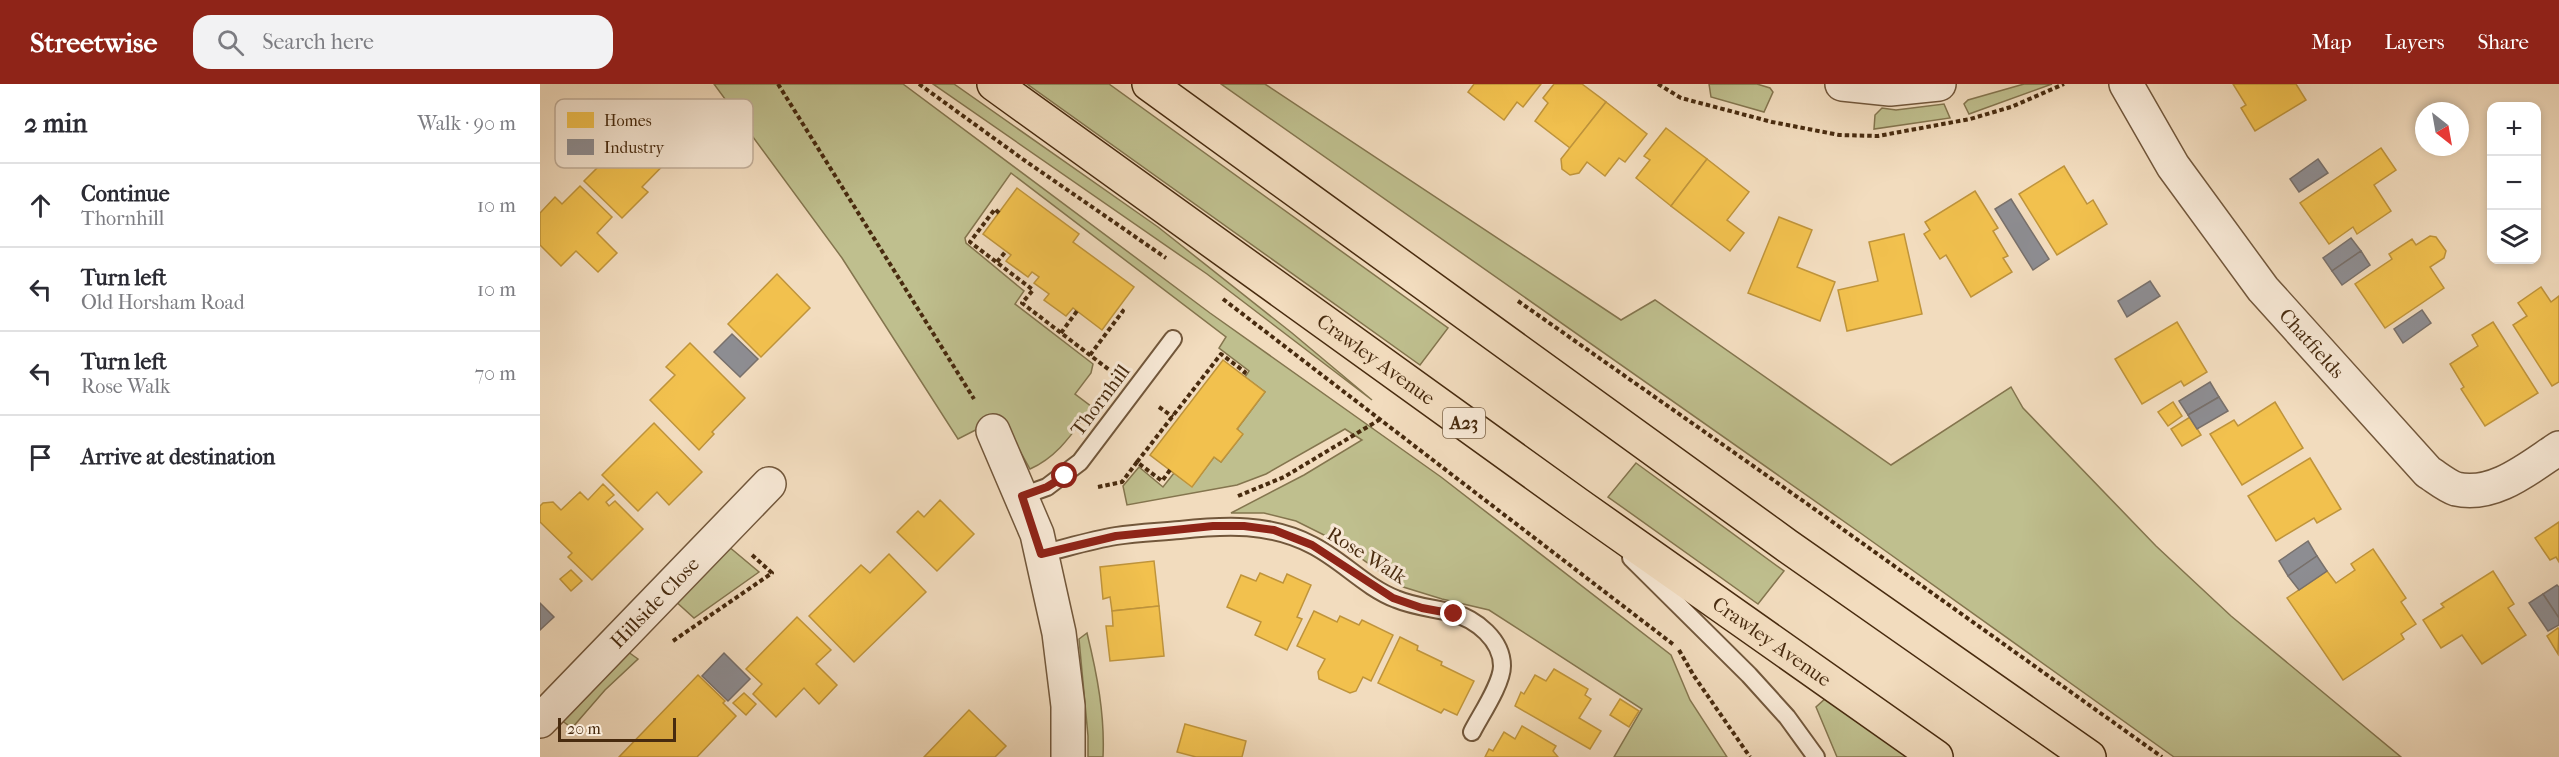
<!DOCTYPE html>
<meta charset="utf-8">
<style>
body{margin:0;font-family:"IM FELL French Canon",serif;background:#f2f2f3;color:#2b2b33}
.controls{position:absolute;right:18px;top:18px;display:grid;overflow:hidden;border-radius:12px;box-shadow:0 3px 9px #0003}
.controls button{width:54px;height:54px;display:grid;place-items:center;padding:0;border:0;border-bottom:2px solid #e1e1e2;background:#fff;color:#2b2b33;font:30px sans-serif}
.compass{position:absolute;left:1875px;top:18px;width:54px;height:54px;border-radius:50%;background:#fff;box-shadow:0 3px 9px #0003;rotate:149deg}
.scale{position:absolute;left:18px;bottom:15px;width:118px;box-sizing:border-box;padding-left:6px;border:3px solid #482b0f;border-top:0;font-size:16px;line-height:21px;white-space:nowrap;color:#482b0f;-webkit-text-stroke:4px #f7e8d5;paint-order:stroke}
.stop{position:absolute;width:18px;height:18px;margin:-14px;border:4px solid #8f2418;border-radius:50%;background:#fff}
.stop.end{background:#8f2418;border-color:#fff;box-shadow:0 2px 6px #0008}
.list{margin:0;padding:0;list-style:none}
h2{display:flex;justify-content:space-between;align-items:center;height:78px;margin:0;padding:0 24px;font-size:26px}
h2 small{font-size:20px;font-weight:400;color:#7c7c81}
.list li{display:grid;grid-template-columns:39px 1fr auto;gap:18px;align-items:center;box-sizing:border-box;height:84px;padding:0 24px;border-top:2px solid #e1e1e2}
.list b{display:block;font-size:22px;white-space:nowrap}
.list p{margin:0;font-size:20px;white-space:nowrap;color:#7c7c81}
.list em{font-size:20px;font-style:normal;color:#7c7c81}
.icon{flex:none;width:33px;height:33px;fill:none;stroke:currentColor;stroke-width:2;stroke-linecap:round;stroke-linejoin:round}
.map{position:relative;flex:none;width:2019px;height:673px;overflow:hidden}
header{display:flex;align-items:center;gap:36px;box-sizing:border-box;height:84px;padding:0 30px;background:#8f2418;color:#fff}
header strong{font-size:28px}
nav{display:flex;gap:33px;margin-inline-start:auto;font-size:21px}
.search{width:420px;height:54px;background:#f2f2f3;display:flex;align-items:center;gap:15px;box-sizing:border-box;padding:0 21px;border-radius:18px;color:#7c7c81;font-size:22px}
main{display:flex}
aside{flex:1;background:#fff}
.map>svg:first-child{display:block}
.green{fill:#bfbf8e;stroke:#84754e;stroke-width:1.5}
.homes{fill:#f2c14e;stroke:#bf943b;stroke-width:1.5}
.industry{fill:#8d8d92;stroke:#78706b;stroke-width:1.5}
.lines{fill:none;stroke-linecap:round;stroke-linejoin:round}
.lane-casing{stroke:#72573b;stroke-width:20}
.street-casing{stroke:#72573b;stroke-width:36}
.primary-casing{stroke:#482b0f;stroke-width:36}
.path{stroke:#482b0f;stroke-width:4;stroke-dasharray:4.5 3;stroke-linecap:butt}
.lane{stroke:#f7e8d5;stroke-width:16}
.street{stroke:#f7e8d5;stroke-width:33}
.primary{stroke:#f2dcbe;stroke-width:33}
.route{stroke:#8f2418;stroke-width:8}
.labels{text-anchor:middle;stroke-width:6;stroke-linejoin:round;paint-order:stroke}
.shield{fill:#f7e8d5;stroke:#7c644a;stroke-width:1.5}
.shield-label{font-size:18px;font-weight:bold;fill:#482b0f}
.street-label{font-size:20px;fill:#482b0f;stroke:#f7e8d5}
.key{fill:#f7e8d5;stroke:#c2af9a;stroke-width:1.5}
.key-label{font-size:16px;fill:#482b0f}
</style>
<header>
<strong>Streetwise</strong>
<div class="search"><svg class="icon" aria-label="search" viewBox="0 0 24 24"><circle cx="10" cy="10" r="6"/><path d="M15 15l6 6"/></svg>Search here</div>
<nav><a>Map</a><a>Layers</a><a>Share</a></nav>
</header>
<main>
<aside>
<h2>2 min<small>Walk · 90 m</small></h2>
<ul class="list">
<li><svg class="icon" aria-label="ahead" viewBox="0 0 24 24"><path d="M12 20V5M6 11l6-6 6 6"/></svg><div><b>Continue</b><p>Thornhill</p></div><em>10 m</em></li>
<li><svg class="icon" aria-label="left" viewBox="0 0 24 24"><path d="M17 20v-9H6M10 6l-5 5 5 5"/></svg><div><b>Turn left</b><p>Old Horsham Road</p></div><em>10 m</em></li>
<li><svg class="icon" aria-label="left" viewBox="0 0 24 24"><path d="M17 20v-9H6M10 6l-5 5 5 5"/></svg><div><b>Turn left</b><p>Rose Walk</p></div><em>70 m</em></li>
<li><svg class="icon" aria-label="arrive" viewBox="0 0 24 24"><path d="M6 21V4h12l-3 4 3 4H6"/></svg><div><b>Arrive at destination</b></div></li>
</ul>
</aside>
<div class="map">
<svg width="2019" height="673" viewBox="0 0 2019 673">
<rect width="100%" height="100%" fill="#f2dcbe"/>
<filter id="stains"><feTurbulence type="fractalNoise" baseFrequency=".00333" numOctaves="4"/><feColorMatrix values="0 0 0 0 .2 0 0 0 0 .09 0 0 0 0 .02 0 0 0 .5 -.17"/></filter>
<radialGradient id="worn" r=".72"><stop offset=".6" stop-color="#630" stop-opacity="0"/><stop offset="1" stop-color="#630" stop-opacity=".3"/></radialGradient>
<g class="green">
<path d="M174 0H363L670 229 901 393 1131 571 1150 616 1187 673H1074L1102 625 949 526 902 515 860 502 798 458 756 437 724 429H691L764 391 822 356 805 345 726 390 697 401 587 421 583 402 599 383 623 403 634 389 652 402 674 373 681 378 702 351 697 345 725 308 705 293 709 287 679 264 686 253 471 89 425 154 426 159 484 207 475 220 553 280 551 289 535 310 552 323C533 348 519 372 490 385L461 333 418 355 302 174Z"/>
<polygon points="393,0 414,0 618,143 752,249 832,316 667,190"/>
<polygon points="487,0 569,0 908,244 880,281"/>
<polygon points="681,0 725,0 1081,236 1115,216 1351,381 1471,303 1483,324 1616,462 1691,532 1861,673 1634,673 1319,448"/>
<polygon points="1169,0 1217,0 1230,4 1233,8 1224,28 1171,13"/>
<polygon points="1484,0 1512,0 1429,30 1424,20 1428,16"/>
<polygon points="1404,20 1410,34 1334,45 1335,31 1342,24 1356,26"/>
<polygon points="1096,379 1244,487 1218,520 1068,413"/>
<polygon points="188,462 219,488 154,534 133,515"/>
<path d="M547 549C557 590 565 631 563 673H548V652L539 555Z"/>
<polygon points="84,565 98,575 65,606 32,644 21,636"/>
<polygon points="1286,614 1370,673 1297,673 1276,623"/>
</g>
<g class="homes">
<polygon points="934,0 1001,0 983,23 977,18 964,36 928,8"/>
<polygon points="1014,0 1042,0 1066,18 1030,64 995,37 1008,19 1003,14"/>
<polygon points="1693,0 1756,0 1766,16 1715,47 1701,24 1706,21"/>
<polygon points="1066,18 1107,50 1085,78 1079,74 1065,92 1047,78 1039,89 1030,91 1022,85 1021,75"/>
<polygon points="114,29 145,59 102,103 108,108 82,134 44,97 67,74 61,68 96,33 103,40"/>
<polygon points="1126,44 1167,75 1131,122 1096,94 1110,76 1104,72"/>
<polygon points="1841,64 1856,86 1834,101 1851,127 1817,150 1813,143 1789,160 1760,119"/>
<polygon points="1167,75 1209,108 1187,136 1204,149 1190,167 1131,122"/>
<polygon points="1524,82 1547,120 1553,116 1567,140 1517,171 1479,110"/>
<polygon points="40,102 72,133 57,149 77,169 58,188 36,167 21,182 0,161 0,129 15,113 22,120"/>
<polygon points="477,104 539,150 533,158 594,203 562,246 533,224 526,232 504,216 509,210 494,199 499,193 492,188 488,193 466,177 471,171 443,150"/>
<polygon points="1435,107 1458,144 1453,147 1468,172 1463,174 1472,188 1431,213 1406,171 1400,175 1384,150 1390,146 1385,138"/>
<polygon points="1239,133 1272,146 1257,183 1295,198 1280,237 1208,209"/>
<polygon points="1364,150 1382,230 1307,247 1298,206 1338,197 1329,158"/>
<polygon points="1890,152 1896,153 1906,167 1904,174 1890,183 1904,204 1845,244 1815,200 1852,175 1849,170 1872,155 1876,161"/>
<polygon points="237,190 270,224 221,273 188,240"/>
<polygon points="2001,203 2011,218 2019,212 2019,298 2012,302 1973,241 1987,232 1978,219"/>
<polygon points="1637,238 1667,288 1644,302 1641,297 1602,320 1575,275"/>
<polygon points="1953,238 1998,309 1945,342 1921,305 1924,303 1910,280 1938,262 1932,251"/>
<polygon points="150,259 205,314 172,348 174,350 159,366 110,316 135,291 126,283"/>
<polygon points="683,276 725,308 697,345 703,350 681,378 674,373 652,403 610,371"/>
<polygon points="1633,318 1642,332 1628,342 1618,328"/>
<polygon points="1735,318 1763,364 1702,401 1670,350 1694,336 1698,342"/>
<polygon points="1650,333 1661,351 1642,362 1631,345"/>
<polygon points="114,339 162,388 129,421 117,408 98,427 62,391"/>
<polygon points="1770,374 1801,425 1777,439 1774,434 1736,457 1708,412"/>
<polygon points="63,400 74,411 66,418 69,422 75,417 103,445 52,496 28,473 32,469 0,438 0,422 3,419 13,418 21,426 40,408 48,416"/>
<polygon points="400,416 434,450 397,487 357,448 378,427 384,433"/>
<polygon points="2019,438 2019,478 2016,473 2010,476 1995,454"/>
<polygon points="1833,465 1866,514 1861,518 1876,540 1861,550 1864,555 1803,596 1747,514 1787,487 1796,499 1815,486 1811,480"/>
<polygon points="349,470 386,508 314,578 269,532 321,481 330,489"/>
<polygon points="614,477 619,522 572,527 570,513 563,515 560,483"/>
<polygon points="31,486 42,497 31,507 20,495"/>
<polygon points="1953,487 1974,520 1968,524 1986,551 1942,580 1922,551 1901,564 1883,536 1904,523 1901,520"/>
<polygon points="720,489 743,499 747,490 771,501 757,533 762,535 747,566 715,551 721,538 687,523 701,491 716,497"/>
<polygon points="619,522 624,572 570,577 566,542 573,542 572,527"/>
<polygon points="774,527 797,538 800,532 819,541 822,536 853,551 831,597 823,593 816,607 810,609 779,595 778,588 785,575 757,562"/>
<polygon points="257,533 291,566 276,580 297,601 279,620 264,604 236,633 213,610 222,600 206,585"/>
<polygon points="2018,544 2019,546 2018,570 2007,552"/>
<polygon points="860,553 878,562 877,566 902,578 901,581 934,597 917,631 904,625 901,629 838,599"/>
<polygon points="1014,585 1048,605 1045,611 1051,615 1039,634 1061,647 1050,665 975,622 981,608 984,610 995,591 1006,597"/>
<polygon points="158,591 185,617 183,619 196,632 157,673 79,673"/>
<polygon points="204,609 216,620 206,631 193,619"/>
<polygon points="1080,615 1099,627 1089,643 1070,631"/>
<polygon points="429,626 466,662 455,673 384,673"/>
<polygon points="645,640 706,657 702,673 656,673 637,668"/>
<polygon points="982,642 1016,662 1013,667 1018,673 945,673 949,665 953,667 964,648 975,655"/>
</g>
<g class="industry">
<polygon points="1778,75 1788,89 1759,108 1750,95"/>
<polygon points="1471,115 1509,175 1493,186 1455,125"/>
<polygon points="1811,154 1821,167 1792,187 1783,174"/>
<polygon points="1821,167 1830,181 1802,201 1792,187"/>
<polygon points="1610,197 1620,212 1587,233 1578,217"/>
<polygon points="1882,226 1891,239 1863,259 1854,245"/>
<polygon points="192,250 218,275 200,293 174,268"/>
<polygon points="1670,298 1679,313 1648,331 1639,317"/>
<polygon points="1679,313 1688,327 1657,345 1648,331"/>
<polygon points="1768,457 1777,472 1748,492 1739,477"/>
<polygon points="1777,472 1787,487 1759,506 1748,492"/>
<polygon points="2017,501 2019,503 2019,534 2003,510"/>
<polygon points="2003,510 2019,534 2019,541 2008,547 1989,519"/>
<polygon points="0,519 14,533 0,546"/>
<polygon points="184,569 210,595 188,617 162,592"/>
</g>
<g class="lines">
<defs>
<g id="lane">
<polyline points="482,412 507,403 540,378 633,255"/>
<path d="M501 470C526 464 551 456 576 452 597 449 619 448 640 446 686 441 730 439 772 461 802 476 825 503 856 515 875 523 894 524 913 529 936 535 962 556 962 582 962 600 940 632 932 648"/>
<polyline points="1091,474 1209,591 1247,633 1276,673"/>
</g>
<g id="street">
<polyline points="1302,0 1350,5 1399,0"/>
<path id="s1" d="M1586 0 1633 82 1723 205 1888 388C1896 393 1907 402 1916 405 1954 414 1990 383 2019 364"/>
<polyline points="453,347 497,450 519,549 528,622 528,673"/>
<path id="s2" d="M0 637 229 400"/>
</g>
<g id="primary">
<path id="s3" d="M454 0 1037 420 1396 673"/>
<polyline points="609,0 1246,461 1549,673"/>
</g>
</defs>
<use href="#lane" class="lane-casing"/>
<use href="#street" class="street-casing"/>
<use href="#primary" class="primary-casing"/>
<g class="path">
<polyline points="238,0 434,315"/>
<polyline points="379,0 484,76 626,174"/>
<polyline points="1118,0 1141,14 1232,38 1299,51 1338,52 1430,35 1471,23 1524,0"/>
<polyline points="459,129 455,125 430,158 493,206 482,219 572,288"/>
<polyline points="457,178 466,167"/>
<polyline points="683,215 1134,561"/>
<polyline points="978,217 1266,419 1622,673"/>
<polyline points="521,249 537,227"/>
<polyline points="550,271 583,227 579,224"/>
<polyline points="619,323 633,333"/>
<polyline points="630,386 622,397 597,378 681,270 705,288 703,291"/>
<polyline points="558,403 582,398 597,378"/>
<polyline points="698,412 744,393 839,336"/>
<polyline points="133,557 232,489 211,470"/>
<polyline points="1139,566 1154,592 1210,673"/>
</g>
<use href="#lane" class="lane"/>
<use href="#street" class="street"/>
<use href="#primary" class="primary"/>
</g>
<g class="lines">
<polyline class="route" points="525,392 507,403 482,412 501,470 576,452 673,442 704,442 734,446 772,461 853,514 882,524 914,530"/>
</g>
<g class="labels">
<rect class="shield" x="903" y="324" width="42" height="30" rx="4.5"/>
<g class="shield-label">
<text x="924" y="345">A23</text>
</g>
<g class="street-label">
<text dy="7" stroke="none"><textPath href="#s1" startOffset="320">Chatfields</textPath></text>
<text dy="7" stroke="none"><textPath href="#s3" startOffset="471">Crawley Avenue</textPath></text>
<text transform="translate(560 316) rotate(-53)" y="7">Thornhill</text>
<text transform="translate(827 471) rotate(32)" y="7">Rose Walk</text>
<text dy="7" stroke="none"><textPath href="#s2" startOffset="165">Hillside Close</textPath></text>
<text dy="7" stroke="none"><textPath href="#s3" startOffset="957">Crawley Avenue</textPath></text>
</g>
</g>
<rect x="15" y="15" width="198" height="69" rx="9" class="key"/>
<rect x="27" y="28" width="27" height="16" fill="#f2c14e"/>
<rect x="27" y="55" width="27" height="16" fill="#8d8d92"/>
<g class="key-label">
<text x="64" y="42">Homes</text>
<text x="64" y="69">Industry</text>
</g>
<rect width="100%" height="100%" filter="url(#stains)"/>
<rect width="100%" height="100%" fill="url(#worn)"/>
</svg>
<div class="controls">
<button>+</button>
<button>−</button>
<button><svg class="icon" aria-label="layers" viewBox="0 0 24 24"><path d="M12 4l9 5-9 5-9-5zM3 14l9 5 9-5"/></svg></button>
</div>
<svg class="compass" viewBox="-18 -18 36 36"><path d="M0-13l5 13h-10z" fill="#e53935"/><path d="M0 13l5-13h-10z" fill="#7c7c81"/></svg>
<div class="scale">20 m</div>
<div class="stop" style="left:525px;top:392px"></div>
<div class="stop end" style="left:914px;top:530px"></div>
</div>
</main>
